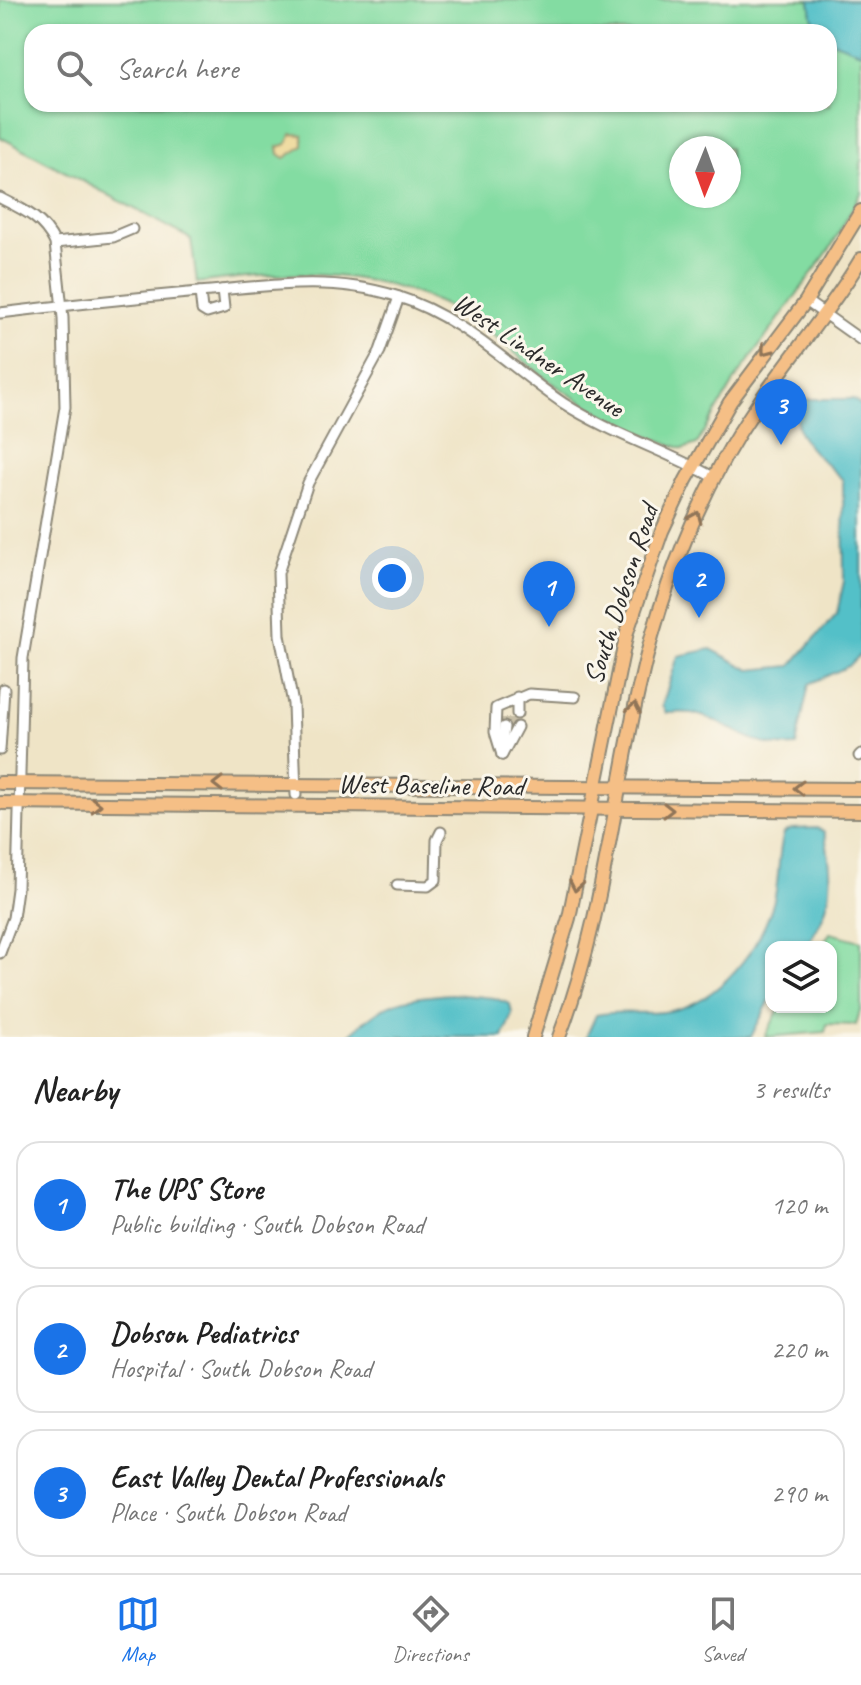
<!DOCTYPE html>
<meta charset="utf-8">
<style>
body{margin:0;font-family:Caveat,sans-serif;background:#f6f6f6;color:#222}
.controls{position:absolute;right:24px;bottom:24px;display:grid;overflow:hidden;border-radius:16px;box-shadow:0 2px 6px #0004}
.controls button{width:72px;height:72px;display:grid;place-items:center;padding:0;border:0;border-bottom:2px solid #e0e0e0;background:#fff;color:#222;font:40px sans-serif}
.compass{position:absolute;left:669px;top:136px;width:72px;height:72px;border-radius:50%;background:#fff;box-shadow:0 2px 6px #0004;rotate:181deg}
.you{position:absolute;left:392px;top:578px;width:28px;height:28px;margin:-20px;border:6px solid #fff;border-radius:50%;background:#1a73e8;box-shadow:0 0 0 12px #1a73e833}
.badge{display:grid;place-items:center;width:52px;height:52px;border-radius:50%;background:#1a73e8;color:#fff;font-size:26px;font-weight:700}
.pin{position:absolute;translate:-50% -66px;filter:drop-shadow(0 2px 4px #0008)}
.pin::after{content:'';position:absolute;top:42px;width:28px;height:24px;background:inherit;clip-path:polygon(0 0,100% 0,50% 100%)}
.list{margin:0;padding:0;list-style:none}
h2{display:flex;justify-content:space-between;align-items:center;height:104px;margin:0;padding:0 32px;font-size:34px}
h2 small{font-size:26px;font-weight:400;color:#767676}
.list li{display:grid;grid-template-columns:52px 1fr auto;gap:24px;align-items:center;box-sizing:border-box;height:128px;margin:0 16px 16px;padding:0 16px;border:2px solid #e0e0e0;border-radius:24px}
.list b{display:block;font-size:30px;white-space:nowrap}
.list p{margin:0;font-size:26px;white-space:nowrap;color:#767676}
.list em{font-size:26px;font-style:normal;color:#767676}
.icon{flex:none;width:44px;height:44px;fill:none;stroke:currentColor;stroke-width:2;stroke-linecap:round;stroke-linejoin:round}
.map{position:relative;flex:none;width:861px;height:1037px;overflow:hidden}
.search{position:absolute;background:#fff;box-shadow:0 2px 6px #0004;left:24px;right:24px;top:24px;height:88px;display:flex;align-items:center;gap:20px;box-sizing:border-box;padding:0 28px;border-radius:24px;color:#767676;font-size:30px}
.sheet{height:536px;background:#fff}
nav{display:flex;justify-content:space-around;align-items:center;box-sizing:border-box;height:112px;border-top:2px solid #e0e0e0;background:#fff;font-size:22px;color:#767676}
nav a{display:grid;justify-items:center;gap:4px}
nav .on{color:#1a73e8}
.map>svg:first-child{display:block}
.green{fill:#83dca2;stroke:#578466;stroke-width:2;fill-rule:evenodd}
.sand{fill:#eeda9e;stroke:#8c8264;stroke-width:2}
.water{fill:#52c0c8;stroke:#3e767a;stroke-width:2}
.lines{fill:none;stroke-linecap:round;stroke-linejoin:round}
.minor-tunnel{stroke:#c8bfa7;stroke-width:9;stroke-dasharray:9 4.5;stroke-linecap:butt}
.minor-casing{stroke:#8d8878;stroke-width:13}
.major-casing{stroke:#8d8878;stroke-width:16}
.minor{stroke:#fff;stroke-width:9}
.major{stroke:#f5bf86;stroke-width:12}
.oneway{stroke:#907558}
.labels{text-anchor:middle;stroke-width:6;stroke-linejoin:round;paint-order:stroke}
.street-label{font-size:28px;fill:#2b2b2b;stroke:#fbf7ec}
</style>
<div class="map">
<svg width="861" height="1037" viewBox="0 0 861 1037">
<rect width="100%" height="100%" fill="#fbf7ec"/>
<filter id="ink" filterUnits="userSpaceOnUse"><feTurbulence type="fractalNoise" baseFrequency=".0125" numOctaves="2"/><feDisplacementMap in="SourceGraphic" scale="16" xChannelSelector="R" yChannelSelector="G"/><feConvolveMatrix kernelMatrix="1 2 1 2 8 2 1 2 1" color-interpolation-filters="sRGB"/></filter>
<filter id="wash" filterUnits="userSpaceOnUse"><feTurbulence type="fractalNoise" baseFrequency=".006" numOctaves="4" result="noise"/><feDisplacementMap in="SourceGraphic" scale="32" xChannelSelector="R" yChannelSelector="G"/><feGaussianBlur stdDeviation="1.8" result="paint"/><feColorMatrix in="noise" values="0 0 0 0 0 0 0 0 0 0 0 0 0 0 0 0 0 1.4 0 .05"/><feComposite in="paint" operator="in"/></filter>
<g filter="url(#wash)">
<rect width="100%" height="100%" fill="#efe4c6"/>
<g class="green">
<path d="M0 0H810L812 16 821 32H32V104H829V39L861 52V193L831 247 737 377 697 444 683 449C633 431 586 408 543 376 518 357 497 335 470 319 384 267 294 269 197 283L191 239 0 137ZM681 148H729V196H681Z"/>
<polygon points="830,933 861,941 861,1007 856,1025 827,1024 825,1032 765,1037 780,1007 831,1007 831,947 821,947"/>
</g>
<polygon class="sand" points="292,134 303,135 303,146 285,158 279,154 278,147 287,144"/>
<g class="water">
<polygon points="810,0 861,0 861,52 832,41 829,32 819,30 812,16"/>
<path d="M804 399H853L861 405V654L849 666 809 684 796 746C753 750 737 726 699 715 688 711 678 713 666 713L662 706 678 656 711 649 750 670 791 666 837 613 844 581 843 480C823 459 780 433 804 399Z"/>
<path d="M817 828 824 832C835 878 834 908 805 947H771V998L751 1037H586L596 1015C620 1009 646 1016 670 1011 721 1001 761 947 774 900 780 878 777 855 784 833L792 829Z"/>
<path d="M452 994 494 998 510 1004 512 1014 503 1037H347C386 1000 399 998 452 994Z"/>
</g>
</g>
<g filter="url(#ink)">
<g class="lines">
<g class="minor-tunnel">
<polyline points="504,727 504,714"/>
<polyline points="511,727 511,714"/>
</g>
<defs>
<g id="minor">
<path d="M0 198C24 210 43 218 55 243L63 318 65 407 23 658 17 889 13 918 0 953"/>
<polyline points="55,243 113,237 132,229"/>
<polyline points="200,292 202,310 207,313 224,308 222,290"/>
<polyline points="806,301 861,340"/>
<path d="M0 313C66 305 132 298 199 292 266 286 330 275 396 296 463 317 507 365 563 403 611 434 665 450 715 478"/>
<polyline points="517,714 517,697"/>
<polyline points="502,744 504,727"/>
<polyline points="0,750 4,689"/>
<polyline points="502,755 495,732 496,708 529,694 575,697"/>
<polyline points="502,755 517,727"/>
<polyline points="859,756 861,754"/>
<polyline points="296,795 293,704 280,635 278,573 308,483 380,351 399,297"/>
<polyline points="397,885 428,886 436,880 437,840 441,832"/>
</g>
<g id="major">
<polyline points="0,783 861,789"/>
<polyline points="0,803 861,811"/>
<polyline points="533,1037 569,918 627,632 662,531 686,480 730,402 806,301 861,211"/>
<path d="M559 1037C615 891 616 732 668 585 690 523 719 461 756 407 790 356 830 311 861 259"/>
</g>
</defs>
<use href="#minor" class="minor-casing"/>
<use href="#major" class="major-casing"/>
<use href="#minor" class="minor"/>
<use href="#major" class="major"/>
</g>
<defs><path id="oneway-chevron" d="M-2-3.5L2.5 0L-2 3.5" fill="none" stroke-width="1.6" stroke-linecap="round" stroke-linejoin="round" transform="scale(2)"/></defs>
<g class="oneway">
<use href="#oneway-chevron" transform="translate(766 350) rotate(128)"/>
<use href="#oneway-chevron" transform="translate(696 517) rotate(-67)"/>
<use href="#oneway-chevron" transform="translate(634 708) rotate(-79)"/>
<use href="#oneway-chevron" transform="translate(218 784) rotate(-180)"/>
<use href="#oneway-chevron" transform="translate(799 788) rotate(-179)"/>
<use href="#oneway-chevron" transform="translate(96 805)"/>
<use href="#oneway-chevron" transform="translate(668 810)"/>
<use href="#oneway-chevron" transform="translate(576 886) rotate(101)"/>
</g>
</g>
<g class="labels">
<g class="street-label">
<text transform="translate(539 354) rotate(34)" y="10">West Lindner Avenue</text>
<text transform="translate(620 594) rotate(-72)" y="10">South Dobson Road</text>
<text transform="translate(431 784) rotate(1)" y="10">West Baseline Road</text>
</g>
</g>
</svg>
<div class="controls">
<button><svg class="icon" aria-label="layers" viewBox="0 0 24 24"><path d="M12 4l9 5-9 5-9-5zM3 14l9 5 9-5"/></svg></button>
</div>
<svg class="compass" viewBox="-18 -18 36 36"><path d="M0-13l5 13h-10z" fill="#e53935"/><path d="M0 13l5-13h-10z" fill="#767676"/></svg>
<div class="you"></div>
<div class="pin badge" style="left:549px;top:627px">1</div>
<div class="pin badge" style="left:699px;top:618px">2</div>
<div class="pin badge" style="left:781px;top:445px">3</div>
<div class="search"><svg class="icon" aria-label="search" viewBox="0 0 24 24"><circle cx="10" cy="10" r="6"/><path d="M15 15l6 6"/></svg>Search here</div>
</div>
<section class="sheet">
<h2>Nearby<small>3 results</small></h2>
<ul class="list">
<li><span class="badge">1</span><div><b>The UPS Store</b><p>Public building · South Dobson Road</p></div><em>120 m</em></li>
<li><span class="badge">2</span><div><b>Dobson Pediatrics</b><p>Hospital · South Dobson Road</p></div><em>220 m</em></li>
<li><span class="badge">3</span><div><b>East Valley Dental Professionals</b><p>Place · South Dobson Road</p></div><em>290 m</em></li>
</ul>
</section>
<nav>
<a class="on"><svg class="icon" aria-label="map" viewBox="0 0 24 24"><path d="M3 6l6-2 6 2 6-2v14l-6 2-6-2-6 2zM9 4v14M15 6v14"/></svg>Map</a>
<a><svg class="icon" aria-label="directions" viewBox="0 0 24 24"><path d="M12 3l9 9-9 9-9-9zM9 14v-3h6M13 9l2 2-2 2"/></svg>Directions</a>
<a><svg class="icon" aria-label="saved" viewBox="0 0 24 24"><path d="M7 4h10v16l-5-4-5 4z"/></svg>Saved</a>
</nav>
